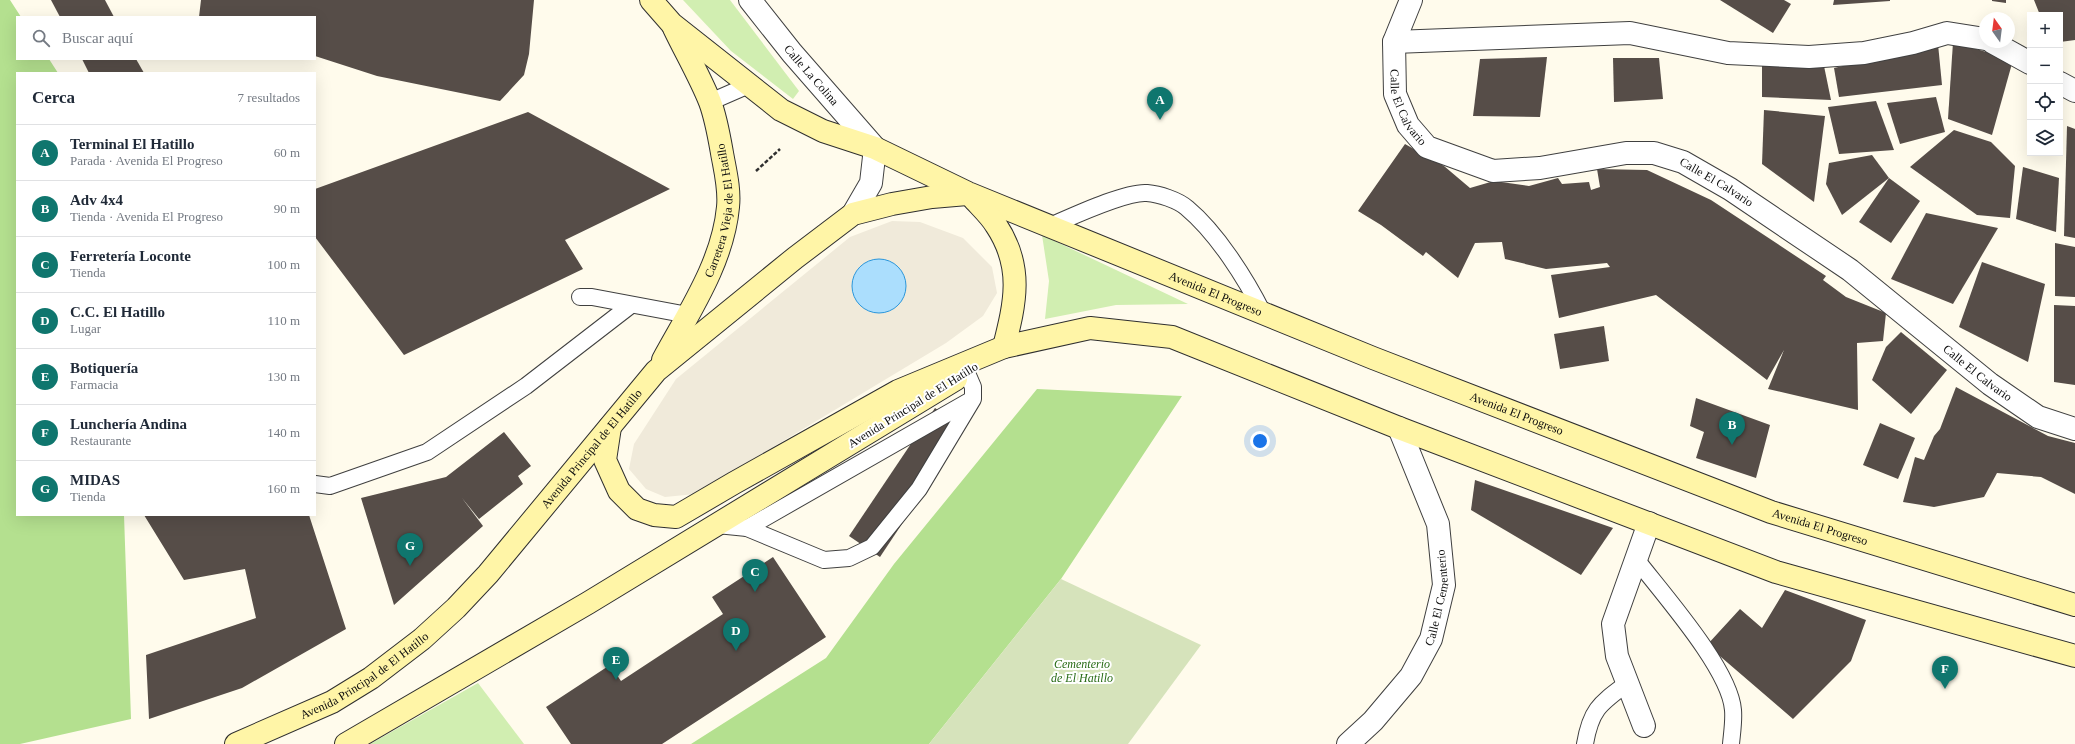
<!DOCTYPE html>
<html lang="es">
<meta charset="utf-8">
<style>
body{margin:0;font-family:"Times New Roman",serif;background:#f2f2f3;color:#1f2937}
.controls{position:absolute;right:12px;top:12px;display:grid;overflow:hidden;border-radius:0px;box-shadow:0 4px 16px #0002}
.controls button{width:36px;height:36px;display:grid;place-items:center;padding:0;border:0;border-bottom:1px solid #e0e1e3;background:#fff;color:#1f2937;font:20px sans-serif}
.compass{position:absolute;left:1979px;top:12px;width:36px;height:36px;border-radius:50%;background:#fff;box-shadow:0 4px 16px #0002;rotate:346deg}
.you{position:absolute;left:1260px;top:441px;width:14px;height:14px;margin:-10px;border:3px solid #fff;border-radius:50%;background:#1a73e8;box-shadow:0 0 0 6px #1a73e833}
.badge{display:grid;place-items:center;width:26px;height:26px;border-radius:50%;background:#0f766e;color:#fff;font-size:13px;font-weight:700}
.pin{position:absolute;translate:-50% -33px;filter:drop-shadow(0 1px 2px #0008)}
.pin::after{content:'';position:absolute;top:21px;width:14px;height:12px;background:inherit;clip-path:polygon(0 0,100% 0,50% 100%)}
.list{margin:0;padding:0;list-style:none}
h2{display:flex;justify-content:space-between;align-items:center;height:52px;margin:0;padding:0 16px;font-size:17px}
h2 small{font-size:13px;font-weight:400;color:#747a83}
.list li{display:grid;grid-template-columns:26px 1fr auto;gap:12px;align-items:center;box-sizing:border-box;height:56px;padding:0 16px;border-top:1px solid #e0e1e3}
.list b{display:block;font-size:15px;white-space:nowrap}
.list p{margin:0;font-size:13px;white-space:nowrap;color:#747a83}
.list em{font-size:13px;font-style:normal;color:#747a83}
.icon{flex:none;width:22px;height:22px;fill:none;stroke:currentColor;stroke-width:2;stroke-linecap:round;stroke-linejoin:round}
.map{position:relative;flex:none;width:2075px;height:744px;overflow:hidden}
.search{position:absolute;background:#fff;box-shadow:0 4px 16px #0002;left:16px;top:16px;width:300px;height:44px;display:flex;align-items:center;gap:10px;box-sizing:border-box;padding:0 14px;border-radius:0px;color:#747a83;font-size:15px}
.panel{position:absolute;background:#fff;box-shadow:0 4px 16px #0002;left:16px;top:72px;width:300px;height:444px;border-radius:0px}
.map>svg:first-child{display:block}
.green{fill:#d1eeb1}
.forest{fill:#b4e08f}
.cemetery{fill:#d6e3bb}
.plaza{fill:#f0eada}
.water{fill:#abdefd;stroke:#2a96db}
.building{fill:#564d48}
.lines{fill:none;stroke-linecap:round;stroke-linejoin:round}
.lane-casing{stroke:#404040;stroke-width:18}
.street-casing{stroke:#404040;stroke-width:24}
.secondary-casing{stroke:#2f2f2f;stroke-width:24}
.path{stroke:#2f2f2f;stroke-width:2.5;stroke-dasharray:4 2;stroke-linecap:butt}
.lane{stroke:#fff;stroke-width:16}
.street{stroke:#fff;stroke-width:22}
.secondary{stroke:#fff5a7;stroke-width:22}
.labels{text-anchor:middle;stroke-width:4;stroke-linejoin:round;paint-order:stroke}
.street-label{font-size:12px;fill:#0d0d0d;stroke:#fff}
.park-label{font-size:12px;font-style:italic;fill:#286b16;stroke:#fff}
</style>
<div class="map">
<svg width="2075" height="744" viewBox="0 0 2075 744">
<rect width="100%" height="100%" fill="#fffbec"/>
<g class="green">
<polygon points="683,0 730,0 799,91 793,99 731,51"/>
<polygon points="1042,235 1188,304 1116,305 1045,319 1049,281"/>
<polygon points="478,683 524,744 370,744"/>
</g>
<g class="forest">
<polygon points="0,0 10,0 21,17 17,17 17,59 49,59 58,73 17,73 17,515 124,515 131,719 20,744 0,744"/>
<polygon points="1037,389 1182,396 1061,579 929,744 691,744 826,658 894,564"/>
</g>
<polygon class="cemetery" points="1061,579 1201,645 1128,744 929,744"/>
<polygon class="plaza" points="892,221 920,222 963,238 992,267 997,293 983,316 946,343 695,494 665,497 646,489 629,469 634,444 676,379 850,237"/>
<circle class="water" cx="879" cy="286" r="27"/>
<g class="building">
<polygon points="51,0 105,0 114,17 60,17"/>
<polygon points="201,0 534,0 529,54 524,75 500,101 377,76 315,56 315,17 199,17"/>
<polygon points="1720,0 1784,0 1791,4 1773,33"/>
<polygon points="1834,0 1890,0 1890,1 1833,5"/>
<polygon points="1992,0 2006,0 2006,3 1992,1"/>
<polygon points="2034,0 2075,0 2075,40 2060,42 2060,15 2040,15"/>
<polygon points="1953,42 2013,60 1992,135 1948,119"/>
<polygon points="1938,44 1942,85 1839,97 1834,68"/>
<polygon points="1547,57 1540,117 1473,116 1480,59"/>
<polygon points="1613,58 1659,58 1663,99 1614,102"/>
<polygon points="82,59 136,59 144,73 89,73"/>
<polygon points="1762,64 1824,66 1831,100 1762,97"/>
<polygon points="1936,97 1945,132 1900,144 1887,103"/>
<polygon points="1876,101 1894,150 1839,154 1828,107"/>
<polygon points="1764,110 1825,116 1814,202 1762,164"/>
<polygon points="528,112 670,189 565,240 583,269 404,355 315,237 315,189"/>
<polygon points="2067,126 2075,129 2075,238 2064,236"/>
<polygon points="1954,130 1991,142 2015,166 2010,218 1977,215 1910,167"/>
<polygon points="1405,144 1444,166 1470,188 1494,181 1529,186 1558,178 1562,184 1589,182 1591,190 1600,187 1597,169 1647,170 1711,200 1826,276 1823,280 1846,297 1886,313 1883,341 1857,343 1858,410 1768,389 1784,350 1767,380 1656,295 1559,318 1551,275 1610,267 1607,263 1546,269 1505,259 1502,242 1475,243 1458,278 1426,252 1423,256 1381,225 1358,211"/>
<polygon points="1872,155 1889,178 1842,215 1826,184 1829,163"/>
<polygon points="2023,167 2059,178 2056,232 2016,219"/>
<polygon points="1889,178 1920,201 1891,243 1859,222"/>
<polygon points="1926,213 1998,228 1953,304 1891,279"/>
<polygon points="2055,243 2075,247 2075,297 2055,296"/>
<polygon points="1982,262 2045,284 2028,362 1959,327"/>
<polygon points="2054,305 2075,306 2075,385 2054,382"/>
<polygon points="1604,326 1609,361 1560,369 1554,334"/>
<polygon points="1901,332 1947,370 1911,414 1872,380 1886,347"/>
<polygon points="1956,387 2048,436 2075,443 2075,494 2041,477 1997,473 1984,497 1934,507 1903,502 1915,457 1924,460 1934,436 1940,429"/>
<polygon points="1696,398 1770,425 1756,478 1696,458 1704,432 1690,426"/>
<polygon points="935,408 965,429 880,557 849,536"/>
<polygon points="1880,423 1915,438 1898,479 1863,465"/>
<polygon points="504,432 531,466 518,476 523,484 479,519 462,498 483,526 394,605 361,498 446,477"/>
<polygon points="1475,480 1613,528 1581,575 1471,510"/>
<polygon points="144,515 309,515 346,629 242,688 149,719 146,655 256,618 245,569 184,580"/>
<polygon points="773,557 826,637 662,744 571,744 546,707 610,665 621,681 723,614 712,597"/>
<polygon points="1785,590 1866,620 1851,661 1793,719 1707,645 1740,609 1762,628"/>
</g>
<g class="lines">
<defs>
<g id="lane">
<polyline points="710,102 749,85"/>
<path d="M1050 226C1071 217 1126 191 1147 193 1159 194 1178 200 1187 208 1217 233 1246 279 1263 313"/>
<polyline points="580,297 592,297 688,315"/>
<polyline points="315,484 330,486 427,452 526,386 631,305"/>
<polyline points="717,525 747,528 824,560 849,558 872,547 919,489 973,399 973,387 967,373"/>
<polyline points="747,528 971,400"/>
<path d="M1636 559C1662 593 1730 669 1733 710 1734 721 1732 733 1731 744"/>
<path d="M1585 744C1591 708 1601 703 1629 682"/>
</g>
<g id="street">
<path id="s1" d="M750 0 792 53 875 148 871 183 853 214"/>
<path id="s2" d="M1411 0 1394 42 1395 94 1408 125 1427 147 1493 171 1540 168 1626 153H1654L1683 162 1730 189 1850 270 1990 384 2038 417 2075 429"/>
<polyline points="1394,42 1630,33 1728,53 1809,57 1864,53 1913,43 1947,33 1985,39"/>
<polyline points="1992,42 2030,63"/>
<polyline points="2060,83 2075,91"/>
<polyline points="1644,726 1617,656 1613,624 1649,523"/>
<path id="s3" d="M1348 744 1373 721 1411 676 1431 639 1444 585 1438 524 1399 428"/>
</g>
<g id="secondary">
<path id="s4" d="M651 0 672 24 781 110 823 131 875 148 968 193 1373 358 1771 512 2075 605"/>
<path d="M972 197C980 206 990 215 996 225 1024 267 1015 303 1004 347"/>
<path id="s5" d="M663 360C689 312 723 262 728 207 730 189 725 170 722 153 719 136 716 118 710 102 700 77 686 53 674 28"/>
<polyline points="610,427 605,460 619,491 637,509 654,515 676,517 734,483 898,391 1004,347 1090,328 1172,337 1399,428 1776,572 2075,656"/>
<path id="s6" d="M236 744 332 702 371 678 422 639 456 608 488 574 656 371 795 258 853 214 892 204 932 197 967 194"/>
<polyline points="346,744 588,603 956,379"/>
</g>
</defs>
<use href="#lane" class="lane-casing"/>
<use href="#street" class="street-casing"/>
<use href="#secondary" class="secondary-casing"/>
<polyline class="path" points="756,171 780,149"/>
<use href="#lane" class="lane"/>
<use href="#street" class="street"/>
<use href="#secondary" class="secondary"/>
</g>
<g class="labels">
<g class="street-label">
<text dy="4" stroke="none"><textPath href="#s1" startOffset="97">Calle La Colina</textPath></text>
<text dy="4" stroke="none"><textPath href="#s2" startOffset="114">Calle El Calvario</textPath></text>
<text dy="4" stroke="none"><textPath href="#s2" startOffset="462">Calle El Calvario</textPath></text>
<text dy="4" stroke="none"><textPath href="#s5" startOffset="163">Carretera Vieja de El Hatillo</textPath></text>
<text dy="4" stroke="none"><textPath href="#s4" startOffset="643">Avenida El Progreso</textPath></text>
<text dy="4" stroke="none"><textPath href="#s2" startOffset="786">Calle El Calvario</textPath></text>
<text transform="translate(913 405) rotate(-32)" y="4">Avenida Principal de El Hatillo</text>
<text dy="4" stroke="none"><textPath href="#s4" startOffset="967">Avenida El Progreso</textPath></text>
<text dy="4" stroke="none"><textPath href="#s6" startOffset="470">Avenida Principal de El Hatillo</textPath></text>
<text dy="4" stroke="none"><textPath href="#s4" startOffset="1291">Avenida El Progreso</textPath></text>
<text dy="4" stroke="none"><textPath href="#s3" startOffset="177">Calle El Cementerio</textPath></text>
<text dy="4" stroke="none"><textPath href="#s6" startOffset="146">Avenida Principal de El Hatillo</textPath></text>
</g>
<g class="park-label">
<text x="1082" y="668">Cementerio<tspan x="1082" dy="14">de El Hatillo</tspan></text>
</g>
</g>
</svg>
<div class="controls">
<button>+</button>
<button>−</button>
<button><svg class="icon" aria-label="locate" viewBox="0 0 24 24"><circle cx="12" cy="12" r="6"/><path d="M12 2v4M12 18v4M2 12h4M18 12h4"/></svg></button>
<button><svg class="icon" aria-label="layers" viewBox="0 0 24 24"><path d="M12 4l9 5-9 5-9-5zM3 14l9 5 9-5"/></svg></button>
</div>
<svg class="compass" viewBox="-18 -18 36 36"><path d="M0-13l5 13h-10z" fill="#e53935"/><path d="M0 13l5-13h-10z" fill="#747a83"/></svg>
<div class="you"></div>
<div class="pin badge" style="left:1160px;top:120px">A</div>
<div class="pin badge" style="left:1732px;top:445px">B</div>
<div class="pin badge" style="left:755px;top:592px">C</div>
<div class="pin badge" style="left:736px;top:651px">D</div>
<div class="pin badge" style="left:616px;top:680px">E</div>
<div class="pin badge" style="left:1945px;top:689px">F</div>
<div class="pin badge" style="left:410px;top:566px">G</div>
<div class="search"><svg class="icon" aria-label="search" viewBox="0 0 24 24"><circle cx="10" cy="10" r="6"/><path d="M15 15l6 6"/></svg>Buscar aquí</div>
<section class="panel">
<h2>Cerca<small>7 resultados</small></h2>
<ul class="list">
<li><span class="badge">A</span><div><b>Terminal El Hatillo</b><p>Parada · Avenida El Progreso</p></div><em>60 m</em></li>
<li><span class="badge">B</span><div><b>Adv 4x4</b><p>Tienda · Avenida El Progreso</p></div><em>90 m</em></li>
<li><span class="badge">C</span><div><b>Ferretería Loconte</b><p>Tienda</p></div><em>100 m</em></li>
<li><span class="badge">D</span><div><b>C.C. El Hatillo</b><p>Lugar</p></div><em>110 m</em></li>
<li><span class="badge">E</span><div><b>Botiquería</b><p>Farmacia</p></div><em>130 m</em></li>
<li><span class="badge">F</span><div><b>Lunchería Andina</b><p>Restaurante</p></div><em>140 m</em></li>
<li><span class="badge">G</span><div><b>MIDAS</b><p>Tienda</p></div><em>160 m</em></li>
</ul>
</section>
</div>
